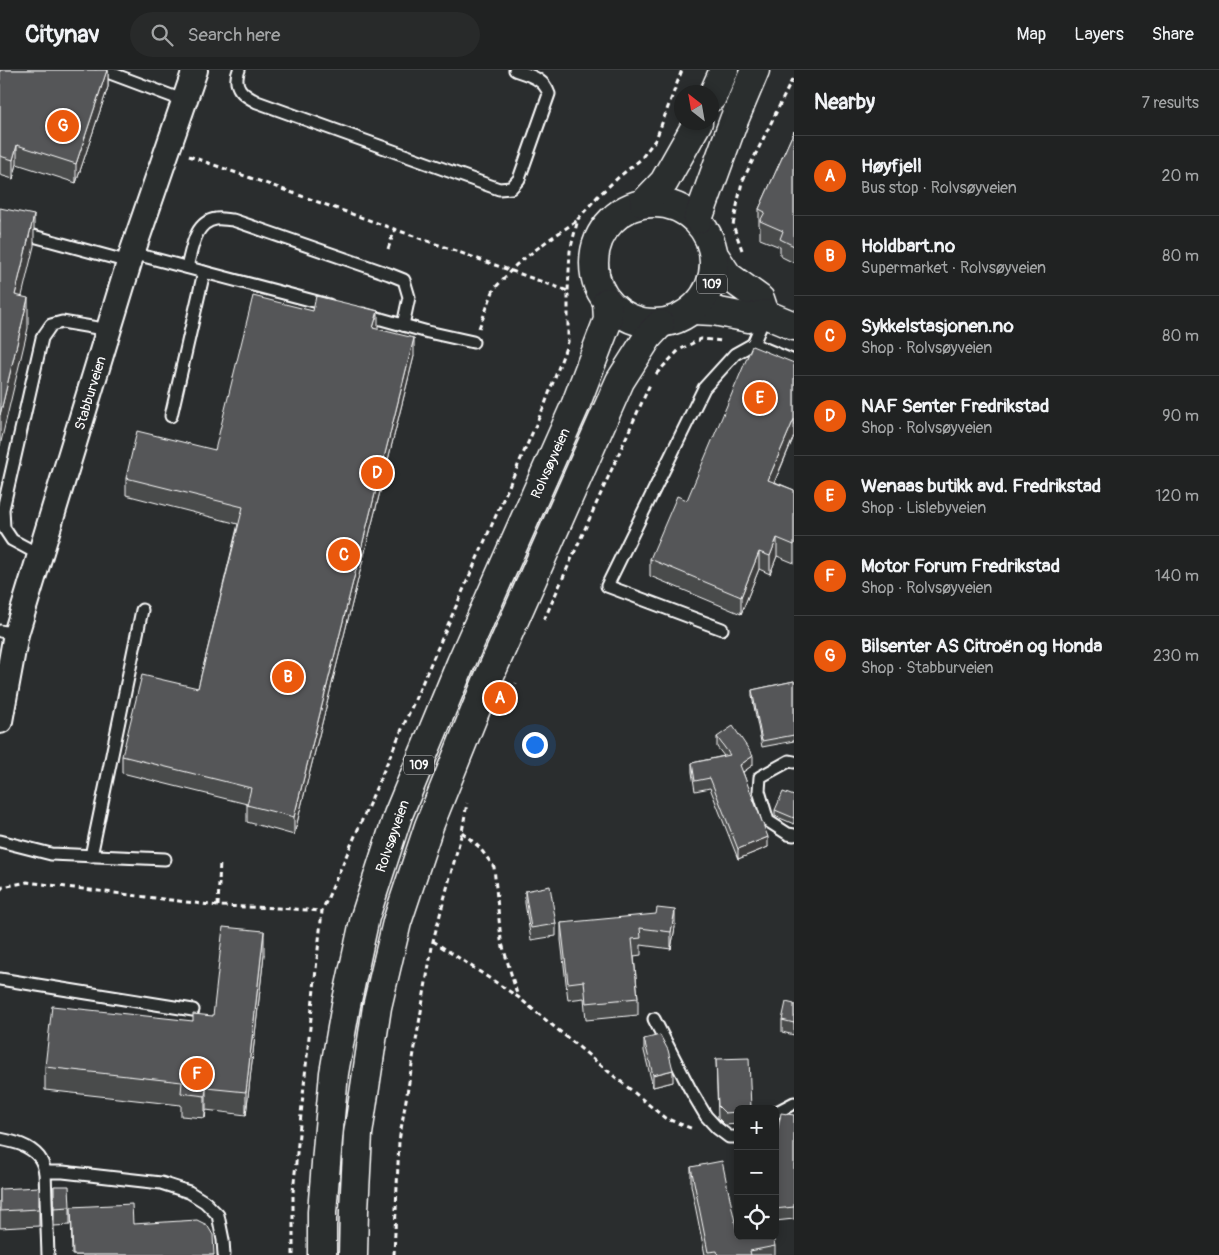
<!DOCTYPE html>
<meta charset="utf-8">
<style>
body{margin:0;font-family:Pangolin,sans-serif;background:#282a2a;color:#f1f3f6}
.controls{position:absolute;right:15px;bottom:15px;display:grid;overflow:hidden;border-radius:8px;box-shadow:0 2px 8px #0003}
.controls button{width:45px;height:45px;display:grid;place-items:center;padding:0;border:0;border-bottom:1px solid #3d3f40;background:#202222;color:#f1f3f6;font:25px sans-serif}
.compass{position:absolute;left:674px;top:15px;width:45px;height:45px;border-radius:50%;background:#202222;box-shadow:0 2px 8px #0003;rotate:329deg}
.you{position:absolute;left:534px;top:674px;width:18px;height:18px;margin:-12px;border:4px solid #fff;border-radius:50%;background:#1a73e8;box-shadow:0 0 0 8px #1a73e833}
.badge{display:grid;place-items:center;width:32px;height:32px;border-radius:50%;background:#ea580c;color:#fff;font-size:16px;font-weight:700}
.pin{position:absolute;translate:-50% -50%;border:2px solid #fff;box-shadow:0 1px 5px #0006}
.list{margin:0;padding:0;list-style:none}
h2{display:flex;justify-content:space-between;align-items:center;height:65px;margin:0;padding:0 20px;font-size:21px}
h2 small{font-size:16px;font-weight:400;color:#a2a4a5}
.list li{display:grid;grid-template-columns:32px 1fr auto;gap:15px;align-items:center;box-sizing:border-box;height:80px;padding:0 20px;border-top:1px solid #3d3f40}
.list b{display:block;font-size:19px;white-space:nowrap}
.list p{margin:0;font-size:16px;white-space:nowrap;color:#a2a4a5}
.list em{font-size:16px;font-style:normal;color:#a2a4a5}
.icon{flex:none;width:28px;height:28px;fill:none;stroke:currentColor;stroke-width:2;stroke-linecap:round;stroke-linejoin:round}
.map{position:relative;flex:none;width:794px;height:1185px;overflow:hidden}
header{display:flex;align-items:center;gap:30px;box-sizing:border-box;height:70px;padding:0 25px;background:#202222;border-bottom:1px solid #3d3f40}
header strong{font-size:24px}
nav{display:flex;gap:28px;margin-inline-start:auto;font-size:18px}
.search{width:350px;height:45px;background:#282a2a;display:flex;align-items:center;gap:12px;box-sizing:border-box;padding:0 18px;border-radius:28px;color:#a2a4a5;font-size:19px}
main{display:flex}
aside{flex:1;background:#202222}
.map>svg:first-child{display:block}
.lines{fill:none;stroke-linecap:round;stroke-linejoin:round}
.service-casing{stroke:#fff;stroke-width:15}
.minor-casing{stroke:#fff;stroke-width:28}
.tertiary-casing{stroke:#fff;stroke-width:31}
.primary-casing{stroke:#fff;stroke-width:31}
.path{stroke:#fff;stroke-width:3;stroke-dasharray:5 4;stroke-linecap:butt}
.service{stroke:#2a2d2e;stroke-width:11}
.minor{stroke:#2a2d2e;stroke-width:24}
.tertiary{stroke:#2a2d2e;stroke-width:28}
.primary{stroke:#2a2d2e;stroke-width:28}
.wall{fill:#494b4c;stroke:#fff}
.shaded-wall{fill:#3c3d3e;stroke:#fff}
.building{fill:#555758;stroke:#fff}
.labels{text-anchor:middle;stroke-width:4;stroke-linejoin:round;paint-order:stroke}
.shield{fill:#2a2d2e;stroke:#bfc0c0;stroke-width:1}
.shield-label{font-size:12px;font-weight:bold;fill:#fff}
.street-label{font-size:14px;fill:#fff;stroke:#2a2d2e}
</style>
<header>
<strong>Citynav</strong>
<div class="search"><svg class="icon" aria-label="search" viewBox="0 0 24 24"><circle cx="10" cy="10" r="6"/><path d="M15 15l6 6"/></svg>Search here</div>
<nav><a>Map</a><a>Layers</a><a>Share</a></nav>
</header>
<main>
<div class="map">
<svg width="794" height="1185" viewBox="0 0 794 1185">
<rect width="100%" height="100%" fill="#2a2d2e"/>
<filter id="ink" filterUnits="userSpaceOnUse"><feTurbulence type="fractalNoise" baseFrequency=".02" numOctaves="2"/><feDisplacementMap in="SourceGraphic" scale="10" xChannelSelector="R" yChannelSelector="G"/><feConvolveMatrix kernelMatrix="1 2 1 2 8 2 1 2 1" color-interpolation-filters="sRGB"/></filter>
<g filter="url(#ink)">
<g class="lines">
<defs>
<g id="service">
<polyline points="102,0 185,31"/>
<path d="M239 0C232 17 243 25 257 32L499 119 511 118 519 109 549 24C544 8 528 5 515 0"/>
<polyline points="0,157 129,192"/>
<polyline points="132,183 329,235"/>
<path d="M187 197C192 180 194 152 216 149 221 148 228 150 233 150L389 204 404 210 409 227 403 255"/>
<polyline points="363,244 428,262 473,272"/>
<polyline points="753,274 765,246"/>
<polyline points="171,346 204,202"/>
<polyline points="40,485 12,470 4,458 3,439 42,268 51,255 62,252 109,260"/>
<polyline points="722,559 607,516 704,318 735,284 753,274 794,291"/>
<polyline points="0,561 16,564"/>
<polyline points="794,692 789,691 760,707 759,721 768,751 788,764 794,765"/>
<polyline points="0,771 51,784 165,789"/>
<polyline points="91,786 142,540"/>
<polyline points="0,909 193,940"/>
<polyline points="654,949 690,1019 706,1046 717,1058 729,1067 738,1067"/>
<polyline points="775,1043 794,1033"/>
<path d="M0 1069C15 1072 29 1075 39 1087 42 1091 44 1097 45 1102H63L161 1113 189 1122 205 1132 218 1145 223 1170 224 1185"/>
<polyline points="45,1102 48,1185"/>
</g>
<polyline id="minor" points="0,651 16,564 40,485 132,183 195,0"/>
<g id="tertiary">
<polyline points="716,188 728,206 760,229 765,244"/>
<polyline points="693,240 714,241 749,248 765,244 794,256"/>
</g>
<g id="primary">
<polyline points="712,27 724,0"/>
<circle cx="654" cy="193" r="60"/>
<polyline points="644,133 664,112 698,52"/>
<polyline points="698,149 734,50 755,0"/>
<polyline points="322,1185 322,1142 328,1069 334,1003 346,935 365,847 398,745 461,593 575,336 608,250 607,232"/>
<polyline points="353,1185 354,1140 358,1064 377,937 397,852 429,756 486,614 620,311 648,267 660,254"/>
</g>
</defs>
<use href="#service" class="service-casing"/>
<use href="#minor" class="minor-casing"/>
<use href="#tertiary" class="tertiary-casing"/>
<use href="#primary" class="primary-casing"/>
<g class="path">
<polyline points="189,86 568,221"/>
<polyline points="388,179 395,159"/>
<polyline points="742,180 733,155 742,112 794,6"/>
<polyline points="479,258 494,219 516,195 547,171 578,150"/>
<polyline points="656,304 679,280 701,269 724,271"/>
<polyline points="544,550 651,312"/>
<polyline points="509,630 516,613"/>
<polyline points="462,762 479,777 494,797 501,870 518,927"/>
<polyline points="0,820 3,817 27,812 218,836 278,838 322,841"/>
<polyline points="218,836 220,791"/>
<polyline points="433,871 518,927 665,1048 693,1059"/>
<polyline points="293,1185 293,1122 322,841 545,334 568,272 568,221 570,181 578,149 598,126 620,106 640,90 656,69 682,0"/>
<polyline points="394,1185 399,1071 433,871 462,762 467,733"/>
</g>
<use href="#service" class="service"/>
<use href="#minor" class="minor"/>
<use href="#tertiary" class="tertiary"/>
<use href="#primary" class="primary"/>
</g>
<g class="wall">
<polygon points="0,0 108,0 108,17 76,113 17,94 13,109 0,105"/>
<polygon points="794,61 794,193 780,186 780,177 760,169 760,157 759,156 759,139"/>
<polygon points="313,241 377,259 414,286 294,765 247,752 247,734 122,703 122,686 198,618 238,454 126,425 126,408 215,380"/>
<polygon points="794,293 794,366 775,412 794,420 794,493 777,486 770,504 759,499 741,544 650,506 650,489 687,430"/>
<polygon points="794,611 794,671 762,677 752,626 752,620"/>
<polygon points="717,667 753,695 743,702 768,777 738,789 710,718 695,721 692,702 692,693 724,686 717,677"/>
<polygon points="794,726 794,754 775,746 775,740"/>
<polygon points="525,821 556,854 556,866 531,870 525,833"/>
<polygon points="561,853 675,857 671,879 641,875 641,885 634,886 638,928 638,945 586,950 584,928 568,930 561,870"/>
<polygon points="264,884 246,1045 206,1040 205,1048 181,1046 181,1035 45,1020 45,997 193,951 213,946"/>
<polygon points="794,934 794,965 782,962 782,950"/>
<polygon points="644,969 673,1012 653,1017 644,981"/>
<polygon points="716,989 738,1039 738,1054 725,1055 718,1048"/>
<polygon points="794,1045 794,1149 775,1151 775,1074"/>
<polygon points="691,1097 737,1164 775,1176 775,1185 705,1185 691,1115"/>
<polygon points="54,1116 70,1137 70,1155 54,1156"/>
<polygon points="0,1119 39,1139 39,1156 0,1158"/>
<polygon points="71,1137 133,1154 214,1185 72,1185"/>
</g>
<g class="shaded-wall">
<polygon points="107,0 108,0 108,17 76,113 76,94"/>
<polygon points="17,75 17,94 13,109 13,90"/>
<polygon points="34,145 34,176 15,255 15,225"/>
<polygon points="28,228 28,258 0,376 0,345"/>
<polygon points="378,241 378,259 373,276 373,258"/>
<polygon points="414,268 414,286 294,765 294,747"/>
<polygon points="794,349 794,366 768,427 768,410"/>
<polygon points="777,468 777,486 770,504 770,486"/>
<polygon points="759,482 759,499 741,544 741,527"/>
<polygon points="753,686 753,695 740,704 740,695"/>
<polygon points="768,767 768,777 738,789 738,779"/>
<polygon points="675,840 675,857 671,879 671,862"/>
<polygon points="264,861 264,884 246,1045 246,1022"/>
<polygon points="673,1000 673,1012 653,1017 653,1005"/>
<polygon points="206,1018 206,1040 205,1048 205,1026"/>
</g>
<g class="building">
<polygon points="0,0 107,0 76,94 17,75 13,90 0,86"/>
<polygon points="794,61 794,176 780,169 783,161 760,151 765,142 759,139"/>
<polygon points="0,138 34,145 15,225 28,228 0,345"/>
<polygon points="253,226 313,241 316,226 378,241 373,258 414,268 294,747 247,735 251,718 122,686 142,605 198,618 243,437 126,408 137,361 215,380"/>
<polygon points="752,276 794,293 794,349 768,410 794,420 794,475 777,468 770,486 759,482 741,527 650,489 677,426 687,430"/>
<polygon points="794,611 794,665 762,671 752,620"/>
<polygon points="733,656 753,686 740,695 768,767 738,779 710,708 695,711 692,693 730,685 717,667"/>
<polygon points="783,722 794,726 794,748 775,740"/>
<polygon points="550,816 556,854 531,858 525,821"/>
<polygon points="657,838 675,840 671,862 640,858 641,868 632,869 638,928 586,933 584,911 568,913 561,853 656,844"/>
<polygon points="223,857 264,861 246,1022 206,1018 205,1026 181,1023 182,1012 45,997 52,936 193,951 193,944 213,946"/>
<polygon points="786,932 794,934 794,953 782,950"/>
<polygon points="660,965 668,980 673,1000 653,1005 644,969"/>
<polygon points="749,988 751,1039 738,1039 738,1042 725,1043 718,1036 716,989"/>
<polygon points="781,1043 794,1045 794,1137 775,1139 775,1074"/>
<polygon points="722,1091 738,1166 773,1166 775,1176 750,1181 751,1185 718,1185 717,1181 708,1182 691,1097"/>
<polygon points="54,1116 69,1116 70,1137 54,1138"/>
<polygon points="39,1117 39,1139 0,1141 0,1119"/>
<polygon points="132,1134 133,1154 197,1150 207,1155 213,1165 214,1185 73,1185 71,1137"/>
</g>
</g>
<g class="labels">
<g class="shield">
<rect x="697" y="204.5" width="30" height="19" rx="4"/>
<rect x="404" y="685.5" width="30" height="19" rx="4"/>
</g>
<g class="shield-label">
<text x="712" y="218">109</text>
<text x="419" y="699">109</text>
</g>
<g class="street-label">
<text transform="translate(90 323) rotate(-73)" y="5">Stabburveien</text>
<text transform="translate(550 393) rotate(-66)" y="5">Rolvsøyveien</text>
<text transform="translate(392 766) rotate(-71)" y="5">Rolvsøyveien</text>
</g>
</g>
</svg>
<div class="controls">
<button>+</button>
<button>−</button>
<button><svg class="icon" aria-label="locate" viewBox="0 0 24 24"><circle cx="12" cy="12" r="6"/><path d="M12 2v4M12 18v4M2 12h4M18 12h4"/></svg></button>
</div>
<svg class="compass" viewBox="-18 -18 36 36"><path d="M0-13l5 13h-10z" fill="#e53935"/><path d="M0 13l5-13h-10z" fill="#a2a4a5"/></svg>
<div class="you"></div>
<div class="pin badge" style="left:500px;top:628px">A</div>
<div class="pin badge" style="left:288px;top:607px">B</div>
<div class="pin badge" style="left:344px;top:485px">C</div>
<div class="pin badge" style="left:377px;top:403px">D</div>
<div class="pin badge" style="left:760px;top:328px">E</div>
<div class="pin badge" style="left:197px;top:1004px">F</div>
<div class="pin badge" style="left:63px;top:56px">G</div>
</div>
<aside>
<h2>Nearby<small>7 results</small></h2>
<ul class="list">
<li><span class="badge">A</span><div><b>Høyfjell</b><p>Bus stop · Rolvsøyveien</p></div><em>20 m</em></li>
<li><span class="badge">B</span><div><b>Holdbart.no</b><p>Supermarket · Rolvsøyveien</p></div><em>80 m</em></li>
<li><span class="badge">C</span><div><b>Sykkelstasjonen.no</b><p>Shop · Rolvsøyveien</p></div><em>80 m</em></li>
<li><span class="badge">D</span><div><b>NAF Senter Fredrikstad</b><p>Shop · Rolvsøyveien</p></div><em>90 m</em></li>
<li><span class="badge">E</span><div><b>Wenaas butikk avd. Fredrikstad</b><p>Shop · Lislebyveien</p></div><em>120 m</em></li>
<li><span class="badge">F</span><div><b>Motor Forum Fredrikstad</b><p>Shop · Rolvsøyveien</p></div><em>140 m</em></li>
<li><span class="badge">G</span><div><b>Bilsenter AS Citroën og Honda</b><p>Shop · Stabburveien</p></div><em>230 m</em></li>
</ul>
</aside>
</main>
